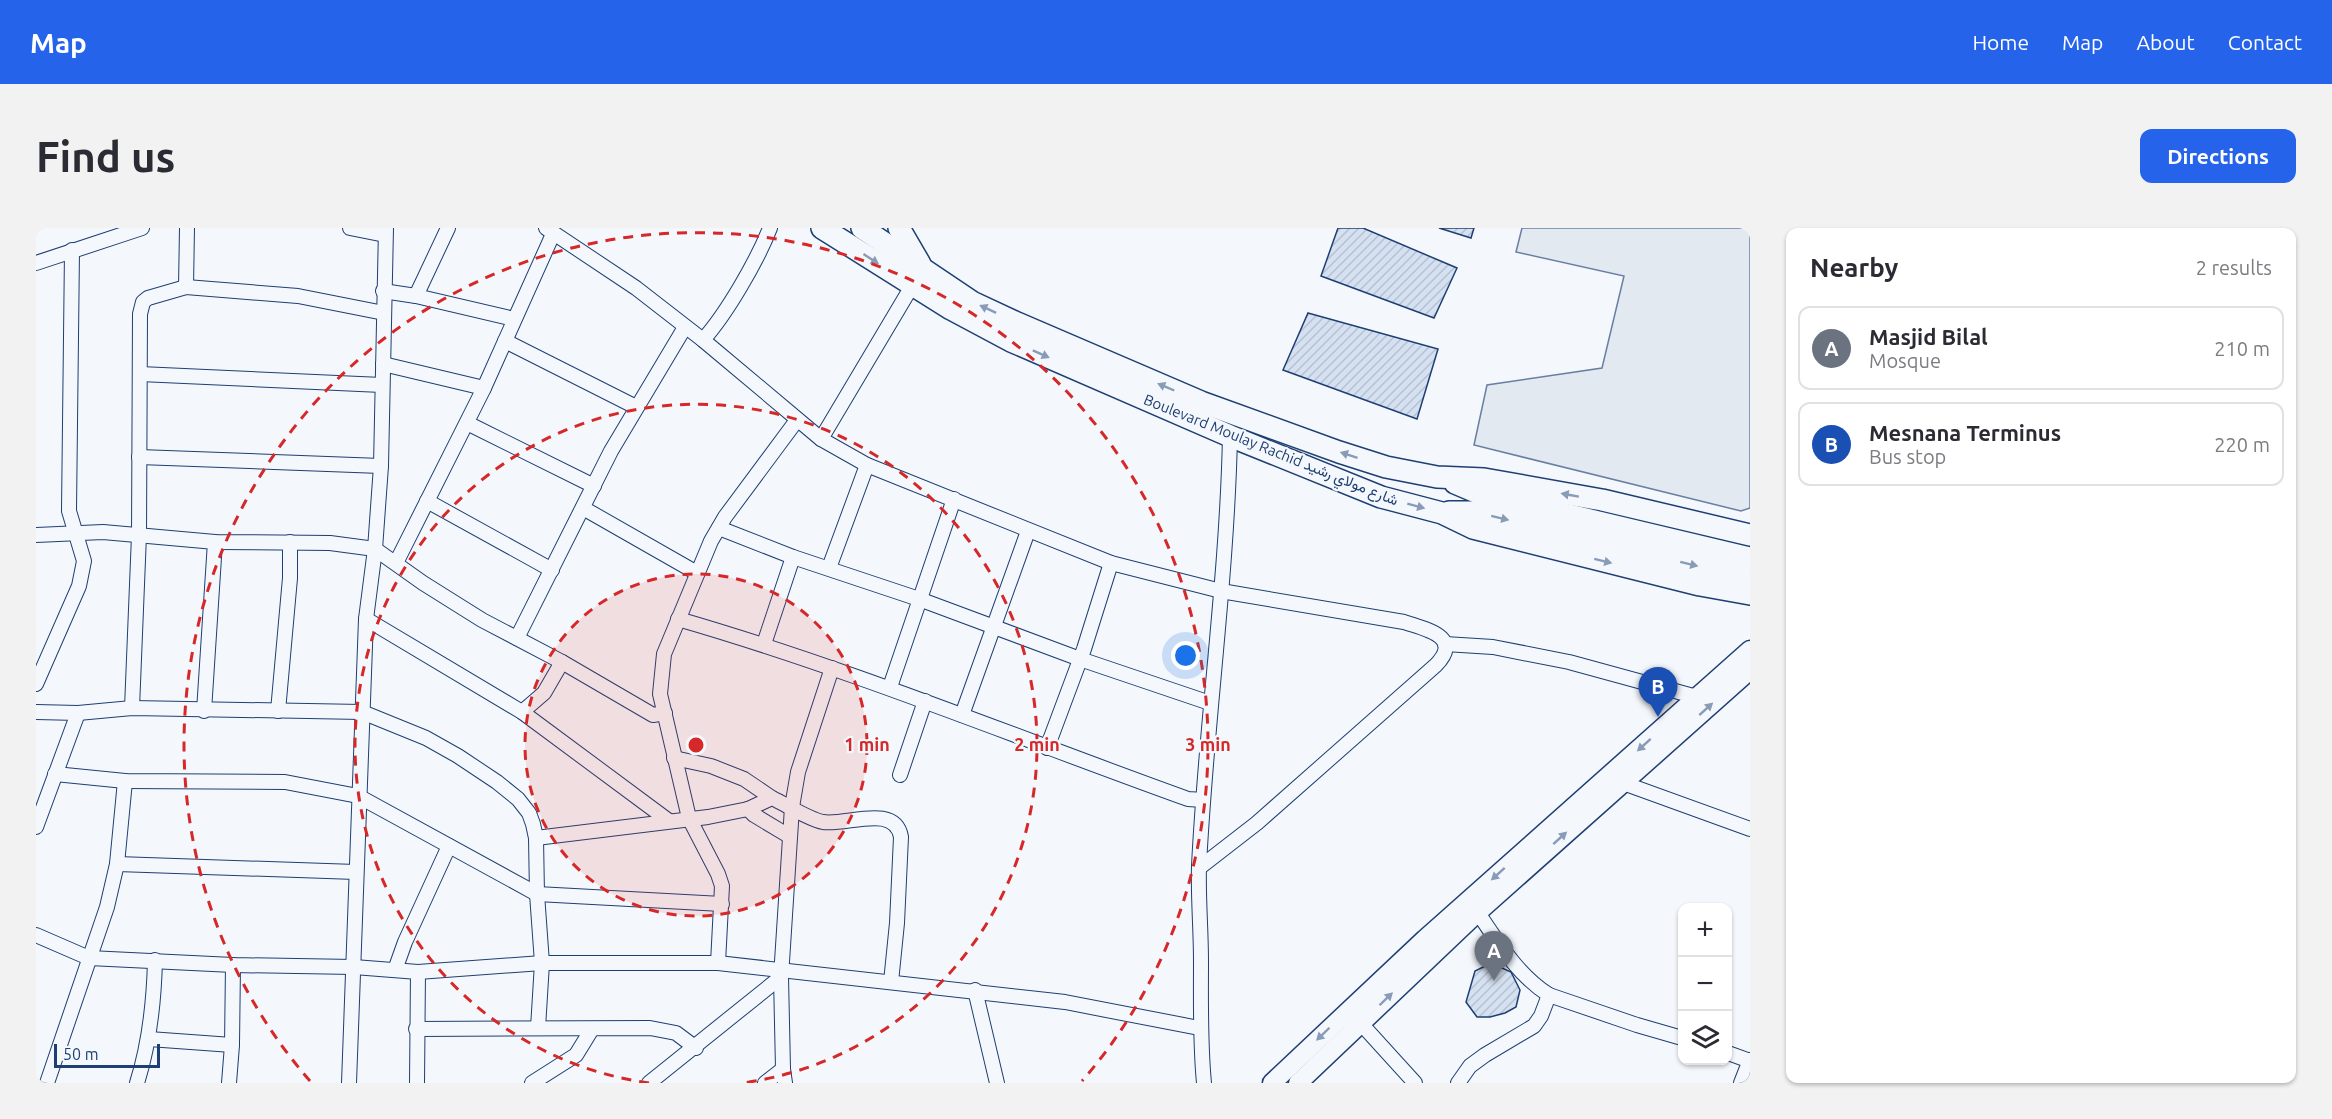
<!DOCTYPE html>
<meta charset="utf-8">
<style>
body{margin:0;font-family:Ubuntu,Vazirmatn,sans-serif;background:#f2f2f3;color:#2b2b33}
.controls{position:absolute;right:18px;bottom:18px;display:grid;overflow:hidden;border-radius:12px;box-shadow:0 2px 4px #0004}
.controls button{width:54px;height:54px;display:grid;place-items:center;padding:0;border:0;border-bottom:2px solid #e1e1e2;background:#fff;color:#2b2b33;font:30px sans-serif}
.scale{position:absolute;left:18px;bottom:15px;width:106px;box-sizing:border-box;padding-left:6px;border:3px solid #1d3f73;border-top:0;font-size:16px;line-height:21px;white-space:nowrap;color:#1d3f73;-webkit-text-stroke:4px #f4f7fb;paint-order:stroke}
.you{position:absolute;left:1150px;top:428px;width:21px;height:21px;margin:-15px;border:4px solid #fff;border-radius:50%;background:#1a73e8;box-shadow:0 0 0 9px #1a73e833}
.badge{display:grid;place-items:center;width:39px;height:39px;border-radius:50%;background:#2563eb;color:#fff;font-size:20px;font-weight:700}
.pin{position:absolute;translate:-50% -50px;filter:drop-shadow(0 2px 3px #0008)}
.pin::after{content:'';position:absolute;top:32px;width:21px;height:18px;background:inherit;clip-path:polygon(0 0,100% 0,50% 100%)}
.list{margin:0;padding:0;list-style:none}
h2{display:flex;justify-content:space-between;align-items:center;height:78px;margin:0;padding:0 24px;font-size:26px}
h2 small{font-size:20px;font-weight:400;color:#7c7c81}
.list li{display:grid;grid-template-columns:39px 1fr auto;gap:18px;align-items:center;box-sizing:border-box;height:84px;margin:0 12px 12px;padding:0 12px;border:2px solid #e1e1e2;border-radius:12px}
.list b{display:block;font-size:22px;white-space:nowrap}
.list p{margin:0;font-size:20px;white-space:nowrap;color:#7c7c81}
.list em{font-size:20px;font-style:normal;color:#7c7c81}
.icon{flex:none;width:33px;height:33px;fill:none;stroke:currentColor;stroke-width:2;stroke-linecap:round;stroke-linejoin:round}
.map{position:relative;flex:none;width:1714px;height:855px;overflow:hidden;border-radius:12px}
header{display:flex;align-items:center;gap:36px;box-sizing:border-box;height:84px;padding:0 30px;background:#2563eb;color:#fff}
header strong{font-size:28px}
nav{display:flex;gap:33px;margin-inline-start:auto;font-size:21px}
.intro{display:flex;align-items:center;justify-content:space-between;box-sizing:border-box;height:144px;padding:0 36px}
h1{margin:0;font-size:42px}
.button{padding:15px 27px;border-radius:12px;background:#2563eb;color:#fff;font-size:21px;font-weight:700}
main{display:flex;gap:36px;padding:0 36px}
aside{flex:1;background:#fff;border-radius:12px;box-shadow:0 2px 4px #0004}
.map>svg:first-child{display:block}
.green{fill:#e3e9f0;stroke:#687fa3;stroke-width:1.5}
.building{fill:url(#building-hatch);stroke:#1d3f73;stroke-width:1.5}
.lines{fill:none;stroke-linecap:round;stroke-linejoin:round}
.minor-casing{stroke:#1d3f73;stroke-width:16}
.secondary-casing{stroke:#1d3f73;stroke-width:21}
.primary-casing{stroke:#1d3f73;stroke-width:24}
.minor{stroke:#f4f7fb;stroke-width:14}
.secondary{stroke:#f4f7fb;stroke-width:18}
.primary{stroke:#f4f7fb;stroke-width:21}
.oneway{fill:#889bb7}
.ring{fill:none;stroke:#d62828;stroke-width:3;stroke-dasharray:10 8}
.labels{text-anchor:middle;stroke-width:4.5;stroke-linejoin:round;paint-order:stroke}
.street-label{font-size:15px;fill:#1d3f73;stroke:#f4f7fb}
.centre{fill:#d62828;stroke:#f4f7fb;stroke-width:3}
.ring-label{font-size:18px;text-anchor:middle;font-weight:bold;fill:#d62828;stroke:#f4f7fb;stroke-width:4.5;stroke-linejoin:round;paint-order:stroke}
</style>
<header>
<strong>Map</strong>
<nav><a>Home</a><a>Map</a><a>About</a><a>Contact</a></nav>
</header>
<div class="intro"><h1>Find us</h1><a class="button">Directions</a></div>
<main>
<div class="map">
<svg width="1714" height="855" viewBox="0 0 1714 855">
<defs>
<pattern id="building-hatch" width="6" height="6" patternUnits="userSpaceOnUse" patternTransform="scale(1.5)"><rect width="6" height="6" fill="#d5e0f0"/><path d="M-1 1l2-2M0 6l6-6M5 7l2-2" fill="none" stroke="#b6c1d1"/></pattern>
</defs>
<rect width="100%" height="100%" fill="#f4f7fb"/>
<polygon class="green" points="1486,0 1714,0 1714,280 1705,283 1438,217 1451,157 1566,140 1588,48 1480,24"/>
<g class="building">
<polygon points="1302,0 1327,0 1421,40 1398,90 1285,48"/>
<polygon points="1403,0 1438,0 1435,10"/>
<polygon points="1272,85 1402,121 1381,191 1247,142"/>
<polygon points="1455,735 1475,744 1484,762 1480,779 1469,785 1454,789 1441,789 1430,774 1439,743"/>
</g>
<g class="lines">
<defs>
<g id="minor">
<polyline points="314,0 349,7"/>
<path d="M510 0 600 60 667 112 785 211 831 237 1075 335 1185 363 1368 394C1388 401 1428 408 1400 437L1221 595 1163 640"/>
<polyline points="0,35 106,0"/>
<polyline points="150,59 151,0"/>
<polyline points="347,63 380,68 478,91"/>
<polyline points="380,68 412,0"/>
<path d="M667 112C691 85 721 33 734 0"/>
<polyline points="469,113 600,179"/>
<polyline points="347,136 448,160"/>
<polyline points="104,146 346,157"/>
<polyline points="431,195 558,258"/>
<polyline points="785,211 876,58"/>
<polyline points="103,229 345,238"/>
<polyline points="391,273 516,342"/>
<polyline points="547,280 661,345"/>
<polyline points="683,300 757,329 883,371 1044,431 1174,475"/>
<polyline points="0,307 67,304 179,314 294,315 339,321 387,355 446,392 526,434 617,487 629,485"/>
<polyline points="360,335 448,160 517,6"/>
<polyline points="793,340 831,237"/>
<polyline points="330,391 486,484 633,593"/>
<path d="M642 391C815 441 982 510 1152 571L1167 572"/>
<polyline points="481,410 575,223 649,99"/>
<polyline points="728,416 757,329"/>
<polyline points="1409,416 1457,419 1533,434 1661,469"/>
<polyline points="0,456 43,358 48,333 33,283 36,22"/>
<polyline points="854,459 918,271"/>
<polyline points="96,480 103,307 104,86 107,74 112,70 150,59 262,68 348,85"/>
<polyline points="168,483 179,314"/>
<polyline points="242,483 254,350 254,314"/>
<polyline points="0,484 42,485 96,480 326,484 390,510 422,528 461,554 482,571 493,585 497,596 500,610 501,666 506,735 502,800"/>
<polyline points="486,484 508,465 526,434"/>
<polyline points="926,487 992,303"/>
<polyline points="1011,520 1048,421 1075,335"/>
<polyline points="638,530 675,538 708,551 736,570"/>
<polyline points="19,546 89,553 249,554 322,568 501,666 686,676"/>
<polyline points="864,547 889,473"/>
<polyline points="1587,555 1714,601"/>
<polyline points="712,581 718,587 753,608"/>
<polyline points="0,599 42,485"/>
<path d="M500 610 672 589 712 581 736 570C751 577 772 591 787 594 810 598 859 575 865 609L861 695 855 754"/>
<polyline points="81,636 320,644"/>
<path d="M1438 679C1460 711 1480 746 1513 767"/>
<polyline points="0,707 53,730 197,737 318,739 382,744 506,735 682,735 1029,774 1163,800"/>
<polyline points="682,735 686,658 682,646 653,590 624,466 628,426 675,313 689,289 761,192"/>
<polyline points="359,742 369,714 413,618"/>
<polyline points="939,762 961,855"/>
<polyline points="1320,790 1379,855"/>
<polyline points="380,801 614,800 640,805 660,820"/>
<polyline points="113,811 196,817"/>
<polyline points="1692,825 1714,833"/>
<polyline points="11,855 71,679 81,636 89,553"/>
<path d="M101 855C114 814 118 774 119 732"/>
<polyline points="193,855 196,817 197,737"/>
<polyline points="313,855 330,391 339,321 345,238 350,0"/>
<polyline points="381,855 382,744"/>
<polyline points="496,855 540,827 556,801"/>
<polyline points="613,855 745,749"/>
<polyline points="729,855 747,841"/>
<polyline points="749,855 747,841 745,749 756,579 762,544 796,440"/>
<path d="M1168 855C1164 814 1165 774 1165 733 1165 701 1162 669 1163 638 1170 494 1191 352 1194 208"/>
<polyline points="1422,855 1434,838 1449,827 1498,798 1505,788 1513,767 1601,797 1646,810"/>
<polyline points="1705,855 1714,832"/>
</g>
<g id="secondary">
<polyline points="1236,855 1389,711 1714,422"/>
<polyline points="1262,855 1442,684 1714,442"/>
</g>
<g id="primary">
<polyline points="786,0 915,81 975,113 1194,208 1345,269 1406,285 1437,300 1664,357 1714,366"/>
<polyline points="826,0 936,74 981,95 1165,174 1303,224 1350,239 1401,249 1448,251 1566,272 1714,307"/>
<polyline points="863,0 884,36"/>
<polyline points="1419,255 1445,266 1714,330"/>
<polyline points="1413,284 1441,284 1714,351"/>
</g>
</defs>
<use href="#minor" class="minor-casing"/>
<use href="#secondary" class="secondary-casing"/>
<use href="#primary" class="primary-casing"/>
<use href="#minor" class="minor"/>
<use href="#secondary" class="secondary"/>
<use href="#primary" class="primary"/>
</g>
<defs><path id="oneway-solid" d="M-6-.8H1V-3.2L6.5 0L1 3.2V.8H-6Z" transform="scale(1.5)"/></defs>
<g class="oneway">
<use href="#oneway-solid" transform="translate(835 31) rotate(33)"/>
<use href="#oneway-solid" transform="translate(952 81) rotate(-155)"/>
<use href="#oneway-solid" transform="translate(1005 126) rotate(24)"/>
<use href="#oneway-solid" transform="translate(1130 159) rotate(-157)"/>
<use href="#oneway-solid" transform="translate(1313 227) rotate(-162)"/>
<use href="#oneway-solid" transform="translate(1534 267) rotate(-170)"/>
<use href="#oneway-solid" transform="translate(1380 278) rotate(15)"/>
<use href="#oneway-solid" transform="translate(1464 290) rotate(14)"/>
<use href="#oneway-solid" transform="translate(1567 333) rotate(14)"/>
<use href="#oneway-solid" transform="translate(1653 336) rotate(14)"/>
<use href="#oneway-solid" transform="translate(1670 481) rotate(-42)"/>
<use href="#oneway-solid" transform="translate(1608 517) rotate(138)"/>
<use href="#oneway-solid" transform="translate(1524 610) rotate(-42)"/>
<use href="#oneway-solid" transform="translate(1462 646) rotate(138)"/>
<use href="#oneway-solid" transform="translate(1350 771) rotate(-44)"/>
<use href="#oneway-solid" transform="translate(1287 806) rotate(136)"/>
</g>
<circle cx="660" cy="517" r="171" fill="#d62828" fill-opacity=".12"/>
<g class="ring">
<circle cx="660" cy="517" r="171"/>
<path d="M613 855A341 341 0 1 1 707 855"/>
<path d="M274 853A512 512 0 1 1 1046 853"/>
</g>
<g class="labels">
<g class="street-label">
<text transform="translate(1235 222) rotate(22)" y="5">Boulevard Moulay Rachid شارع مولاي رشيد</text>
</g>
</g>
<circle cx="660" cy="517" r="9" class="centre"/>
<g class="ring-label">
<text x="831" y="523">1 min</text>
<text x="1001" y="523">2 min</text>
<text x="1172" y="523">3 min</text>
</g>
</svg>
<div class="controls">
<button>+</button>
<button>−</button>
<button><svg class="icon" aria-label="layers" viewBox="0 0 24 24"><path d="M12 4l9 5-9 5-9-5zM3 14l9 5 9-5"/></svg></button>
</div>
<div class="scale">50 m</div>
<div class="you"></div>
<div class="pin badge" style="left:1458px;top:753px;background:#6b7280">A</div>
<div class="pin badge" style="left:1622px;top:489px;background:#1a4fb4">B</div>
</div>
<aside>
<h2>Nearby<small>2 results</small></h2>
<ul class="list">
<li><span class="badge" style="background:#6b7280">A</span><div><b>Masjid Bilal</b><p>Mosque</p></div><em>210 m</em></li>
<li><span class="badge" style="background:#1a4fb4">B</span><div><b>Mesnana Terminus</b><p>Bus stop</p></div><em>220 m</em></li>
</ul>
</aside>
</main>
